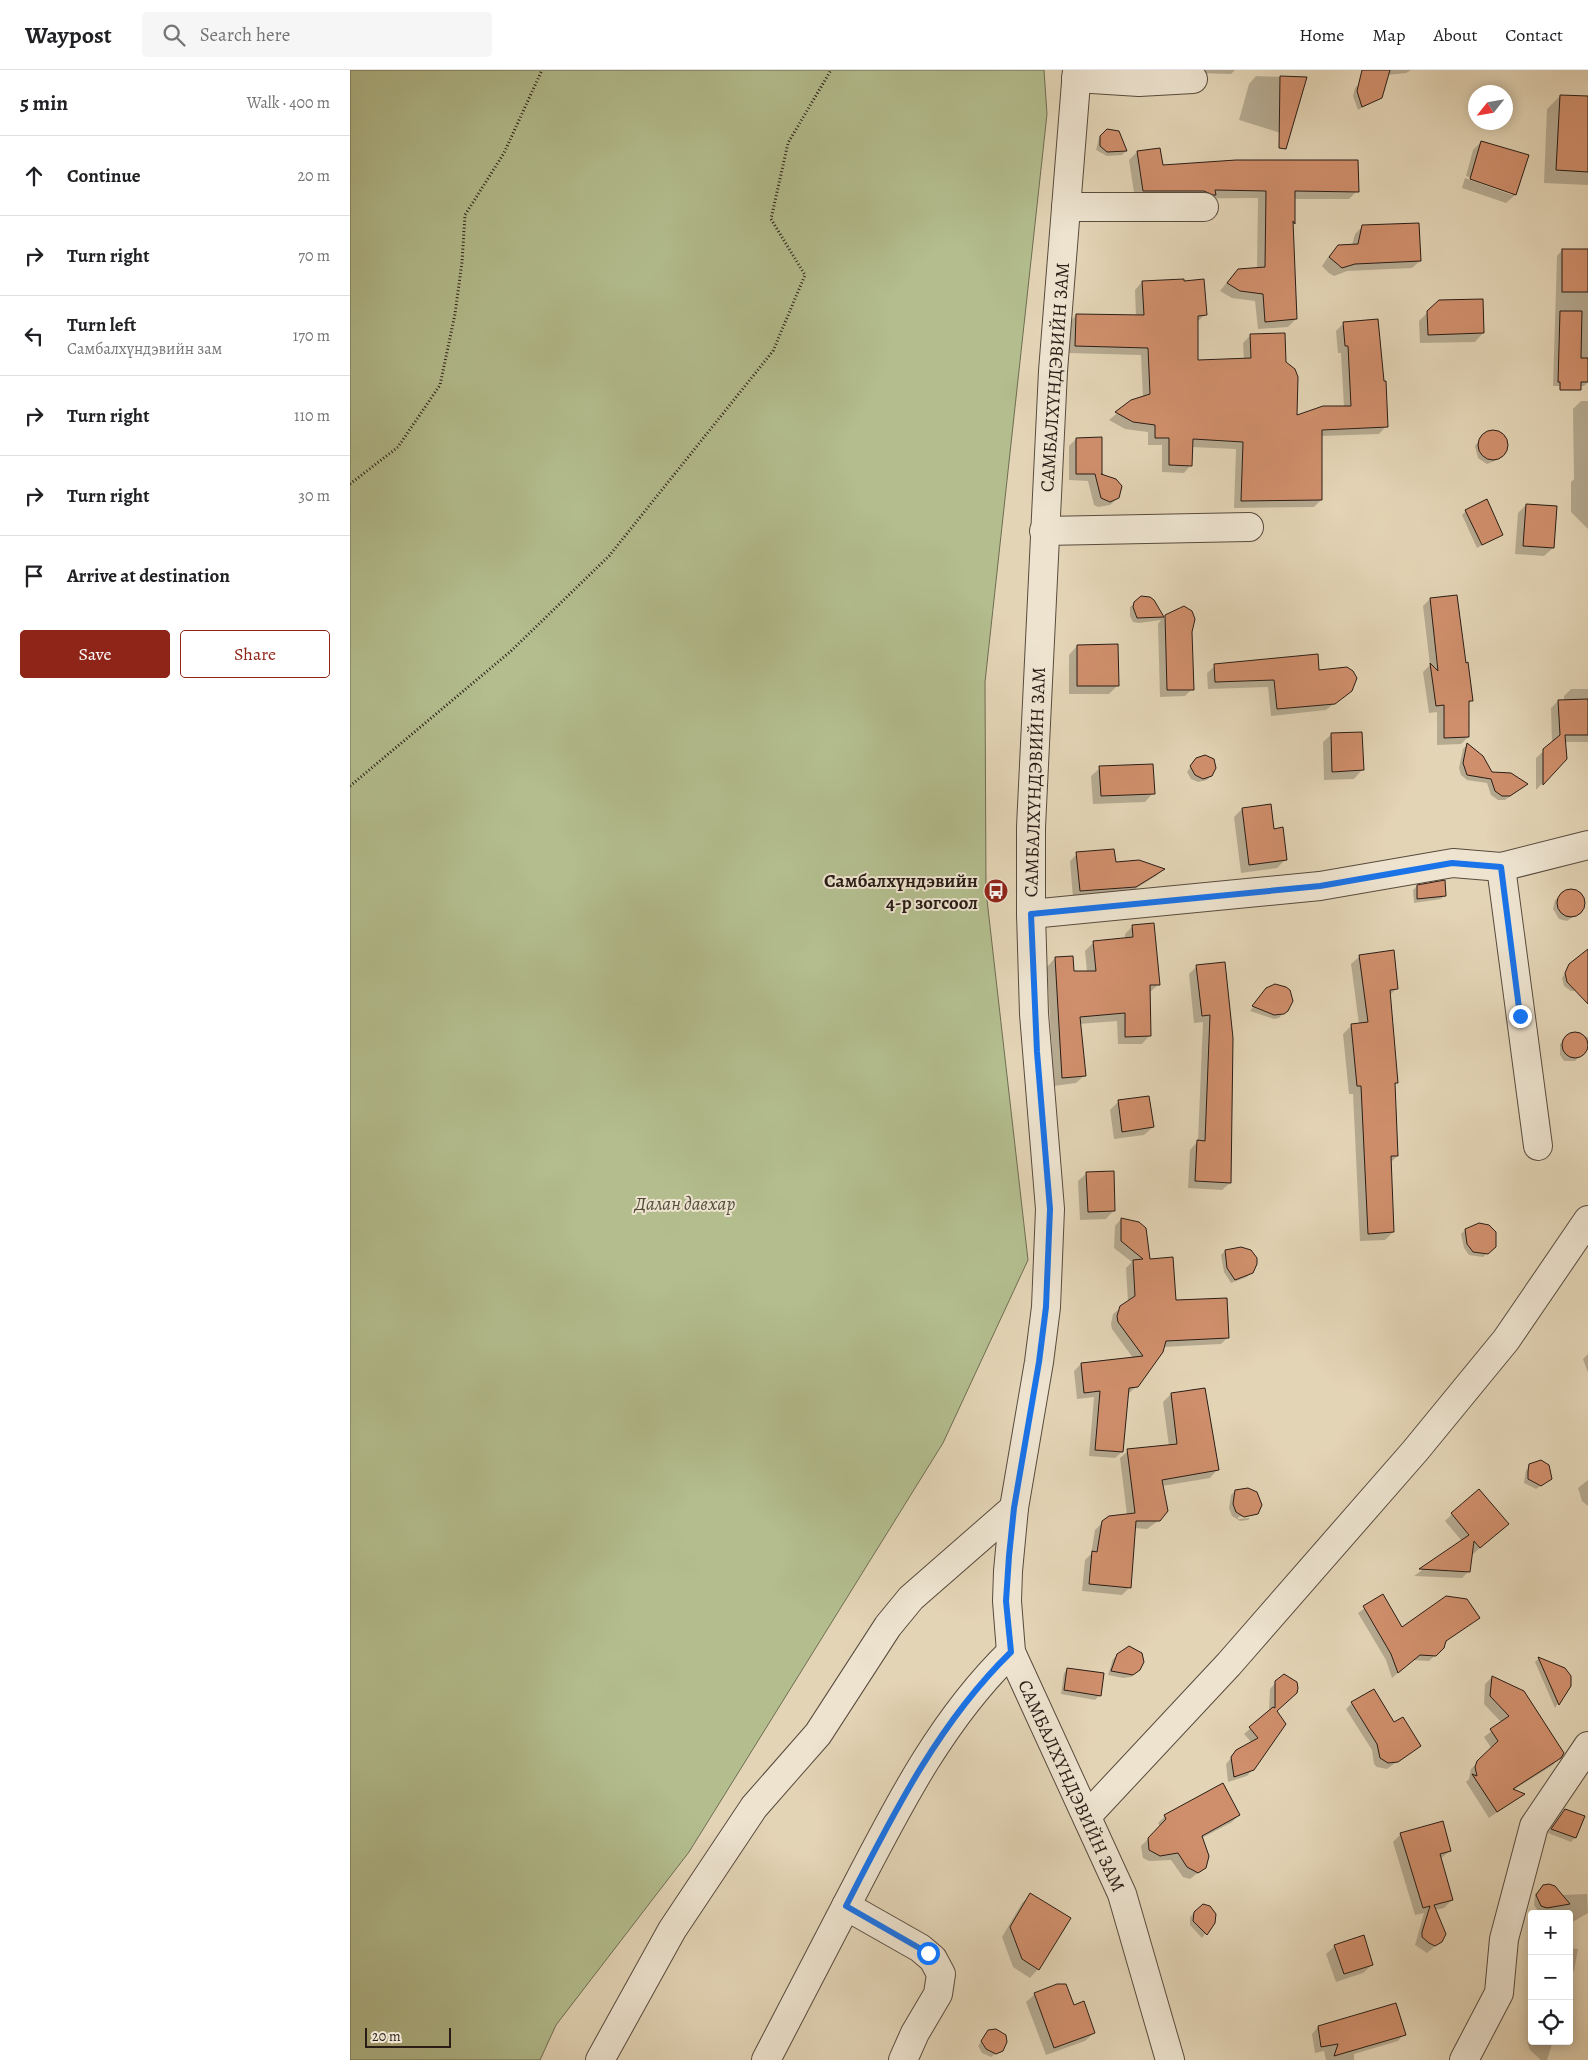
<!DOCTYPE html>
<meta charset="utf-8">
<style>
body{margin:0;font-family:Alegreya,serif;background:#f6f6f6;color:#202124}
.controls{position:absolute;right:15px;bottom:15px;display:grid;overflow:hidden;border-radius:5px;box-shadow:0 2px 12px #0003}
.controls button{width:45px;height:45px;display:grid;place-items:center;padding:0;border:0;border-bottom:1px solid #e0e0e0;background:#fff;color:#202124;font:25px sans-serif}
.compass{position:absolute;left:1118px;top:15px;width:45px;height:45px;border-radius:50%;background:#fff;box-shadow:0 2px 12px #0003;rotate:239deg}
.scale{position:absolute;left:15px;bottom:12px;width:86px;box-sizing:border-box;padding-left:5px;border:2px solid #291d16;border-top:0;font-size:14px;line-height:18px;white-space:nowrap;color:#291d16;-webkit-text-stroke:4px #ede3cf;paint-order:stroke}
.stop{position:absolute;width:15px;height:15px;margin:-11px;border:4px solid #1a73e8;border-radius:50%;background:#fff}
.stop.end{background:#1a73e8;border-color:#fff;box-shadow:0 1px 5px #0008}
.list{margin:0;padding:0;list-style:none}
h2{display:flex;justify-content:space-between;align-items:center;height:65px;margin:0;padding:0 20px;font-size:21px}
h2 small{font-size:16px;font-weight:400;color:#757577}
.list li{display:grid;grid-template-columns:32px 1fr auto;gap:15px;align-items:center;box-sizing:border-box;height:80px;padding:0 20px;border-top:1px solid #e0e0e0}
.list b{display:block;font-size:19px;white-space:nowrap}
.list p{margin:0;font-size:16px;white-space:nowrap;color:#757577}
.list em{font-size:16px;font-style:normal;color:#757577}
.actions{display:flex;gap:10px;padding:15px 20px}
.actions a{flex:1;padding:11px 0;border:1px solid #8f2418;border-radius:5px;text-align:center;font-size:18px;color:#8f2418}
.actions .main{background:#8f2418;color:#fff}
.icon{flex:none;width:28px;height:28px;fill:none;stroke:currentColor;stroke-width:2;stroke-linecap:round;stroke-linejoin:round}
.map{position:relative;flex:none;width:1238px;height:1990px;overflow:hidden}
header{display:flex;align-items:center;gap:30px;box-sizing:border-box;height:70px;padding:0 25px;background:#fff;border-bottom:1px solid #e0e0e0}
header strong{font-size:24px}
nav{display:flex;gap:28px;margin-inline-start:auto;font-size:18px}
.search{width:350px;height:45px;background:#f6f6f6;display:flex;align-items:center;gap:12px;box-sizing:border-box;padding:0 18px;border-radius:5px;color:#757577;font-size:19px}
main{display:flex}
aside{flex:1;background:#fff}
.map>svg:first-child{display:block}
.green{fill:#b3bd8e;stroke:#6e6d52}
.shadow{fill:#0003}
.building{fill:#d08f6c;stroke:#291d16}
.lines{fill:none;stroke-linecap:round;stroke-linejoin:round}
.minor-casing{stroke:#584b3e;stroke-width:30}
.path{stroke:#291d16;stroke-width:3;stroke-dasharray:1 2.5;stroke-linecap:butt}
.minor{stroke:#ede3cf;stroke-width:28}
.route{stroke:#1a73e8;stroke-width:6}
.labels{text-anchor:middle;stroke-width:4;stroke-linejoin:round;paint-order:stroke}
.street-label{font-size:19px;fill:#291d16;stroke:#ede3cf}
.poi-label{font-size:19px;font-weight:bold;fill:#291d16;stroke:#ede3cf;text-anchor:end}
.park-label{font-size:19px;font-style:italic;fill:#524d3a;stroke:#ede3cf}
</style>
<header>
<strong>Waypost</strong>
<div class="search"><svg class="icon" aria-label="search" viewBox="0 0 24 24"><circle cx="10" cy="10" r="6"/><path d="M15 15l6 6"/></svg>Search here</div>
<nav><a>Home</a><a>Map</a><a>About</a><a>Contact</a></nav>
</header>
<main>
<aside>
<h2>5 min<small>Walk · 400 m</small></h2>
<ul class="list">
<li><svg class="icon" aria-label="ahead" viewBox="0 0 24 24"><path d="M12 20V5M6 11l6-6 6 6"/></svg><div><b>Continue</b></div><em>20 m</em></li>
<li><svg class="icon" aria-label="right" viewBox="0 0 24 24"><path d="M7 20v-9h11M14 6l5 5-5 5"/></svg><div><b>Turn right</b></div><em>70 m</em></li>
<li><svg class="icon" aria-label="left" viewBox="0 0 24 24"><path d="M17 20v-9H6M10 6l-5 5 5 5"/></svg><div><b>Turn left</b><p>Самбалхүндэвийн зам</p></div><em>170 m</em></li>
<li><svg class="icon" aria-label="right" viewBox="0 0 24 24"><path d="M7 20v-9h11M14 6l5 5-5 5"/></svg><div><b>Turn right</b></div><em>110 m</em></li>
<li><svg class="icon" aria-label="right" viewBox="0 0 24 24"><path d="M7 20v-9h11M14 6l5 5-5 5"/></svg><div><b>Turn right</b></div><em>30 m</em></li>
<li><svg class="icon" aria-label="arrive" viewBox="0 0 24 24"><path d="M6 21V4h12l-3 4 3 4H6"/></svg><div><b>Arrive at destination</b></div></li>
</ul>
<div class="actions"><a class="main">Save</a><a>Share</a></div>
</aside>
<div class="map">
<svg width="1238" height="1990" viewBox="0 0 1238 1990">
<rect width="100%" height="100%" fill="#e3d4b5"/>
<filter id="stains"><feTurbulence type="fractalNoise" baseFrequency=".004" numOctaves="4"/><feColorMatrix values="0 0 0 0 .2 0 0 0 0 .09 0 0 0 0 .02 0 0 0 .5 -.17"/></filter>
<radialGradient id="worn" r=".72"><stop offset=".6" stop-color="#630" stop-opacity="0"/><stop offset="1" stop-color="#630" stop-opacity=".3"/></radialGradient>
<polygon class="green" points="0,0 694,0 697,44 635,612 636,821 678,1190 593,1373 339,1782 206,1955 190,1990 0,1990"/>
<g class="shadow">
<polygon points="847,0 885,0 881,4 846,3"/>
<polygon points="1022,0 1061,0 1056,3 1037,5 1031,27 1008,40 1003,26 1005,18"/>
<polygon points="906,6 956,8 934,64 889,50 899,14"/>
<polygon points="1210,26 1238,28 1238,115 1194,113 1197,39"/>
<polygon points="753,64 776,81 772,85 757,86 746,80 749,68"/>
<polygon points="1131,72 1177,86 1165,125 1156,133 1112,118 1115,108 1162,125 1162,122 1116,106 1123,80"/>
<polygon points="787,82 812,96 1007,121 999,129 944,129 944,153 942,156 946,249 938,257 908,259 905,231 882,228 870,221 885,202 892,198 907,198 908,128 785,129 779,90"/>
<polygon points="1013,156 1070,191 1062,198 997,201 984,206 979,203 972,196 978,187 993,175 1002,175 1005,164"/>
<polygon points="1212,180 1238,204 1238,312 1234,316 1203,316 1207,186"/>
<polygon points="852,210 856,244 847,252 847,291 894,290 893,273 900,266 935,293 945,346 994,337 991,283 988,283 986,261 994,253 1036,356 1029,364 971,366 971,430 964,437 884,438 886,379 841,377 841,395 834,403 812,402 812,375 798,375 798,362 775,359 759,350 782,331 793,328 791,285 718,283 719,253 726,245 786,247 785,220 792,212"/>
<polygon points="1078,242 1133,263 1125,272 1070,273 1069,251"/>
<polygon points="1231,331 1238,331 1238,459 1221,442 1221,412 1224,409 1223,339"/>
<polygon points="1145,361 1156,369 1156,378 1147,390 1137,394 1128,388 1125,376 1135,363"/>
<polygon points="726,369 750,405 768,428 760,435 748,437 744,435 738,411 719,410 719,376"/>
<polygon points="1176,435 1206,437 1203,478 1194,486 1165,484 1168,443"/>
<polygon points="1116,441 1152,464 1127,478 1112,445"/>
<polygon points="1080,529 1114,594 1122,630 1118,634 1118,667 1111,674 1087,675 1087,642 1079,643 1073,602 1080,595 1073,536"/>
<polygon points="803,531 813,548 815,546 841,562 842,619 835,626 810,627 808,554 811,550 789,553 783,552 780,546 780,537 785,533"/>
<polygon points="727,576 767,616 759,624 719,624 719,585"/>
<polygon points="865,596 968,601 1001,620 976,640 921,646 918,617 858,619 857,603"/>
<polygon points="1221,619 1238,619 1238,672 1214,672 1216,688 1186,720 1186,688 1202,673 1201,638 1208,631 1214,631 1214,626"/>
<polygon points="982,664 1012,700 1004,709 974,710 973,672"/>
<polygon points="1117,675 1141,704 1173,717 1155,730 1148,730 1141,725 1137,713 1117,710 1111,705 1109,698 1113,679"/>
<polygon points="845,691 861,706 857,710 848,712 841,709 837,702"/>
<polygon points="750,698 803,723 795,732 743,734 741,706"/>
<polygon points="892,739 923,760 935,790 927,798 891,803 884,747"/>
<polygon points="727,784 764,794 813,800 806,806 777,824 723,828 720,791"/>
<polygon points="1067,816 1095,825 1091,829 1064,833 1063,820"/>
<polygon points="1217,821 1226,821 1233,828 1232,840 1217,851 1209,849 1203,839 1205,830"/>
<polygon points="783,856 809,914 799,923 800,965 792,974 768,974 767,951 729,954 735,1005 726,1013 704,1016 697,897 705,888 723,903 737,902 735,881 743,873 775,869 775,864"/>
<polygon points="1010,886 1047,918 1039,926 1047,1012 1044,1016 1047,1086 1040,1093 1043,1162 1035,1170 1010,1171 1003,1024 999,1024 993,964 1002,955 1009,954 1001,894"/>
<polygon points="1231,891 1238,894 1238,913 1233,920 1221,921 1214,916 1212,908 1219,897"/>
<polygon points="874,893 880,1113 872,1120 838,1118 840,1080 848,1071 853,952 844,953 839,904 847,896"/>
<polygon points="916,921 940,936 929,948 924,949 900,941"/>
<polygon points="1221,964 1238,967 1238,975 1235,981 1225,991 1214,991 1210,985 1210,974"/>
<polygon points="768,1032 803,1057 794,1065 764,1069 760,1040"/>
<polygon points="737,1103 764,1140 756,1149 730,1150 728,1111"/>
<polygon points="771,1149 825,1231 878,1267 871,1274 813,1277 787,1316 778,1324 772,1382 765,1388 739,1386 744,1327 727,1329 724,1301 731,1294 783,1288 762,1259 761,1254 763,1244 778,1232 776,1198 782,1192 764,1178 765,1156"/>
<polygon points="1115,1160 1145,1176 1133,1187 1119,1185 1114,1178 1111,1164"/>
<polygon points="875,1181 902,1202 897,1207 881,1213 874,1202 871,1185"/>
<polygon points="1238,1284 1238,1303 1233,1289"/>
<polygon points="821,1324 867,1400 860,1408 812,1416 812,1448 797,1459 784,1458 780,1517 772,1525 732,1521 735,1490 741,1484 745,1460 753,1452 777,1445 770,1388 778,1381 819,1376 813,1332"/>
<polygon points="1180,1395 1201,1408 1186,1419 1174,1413 1176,1400"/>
<polygon points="1238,1410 1238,1436 1232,1431 1228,1418"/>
<polygon points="885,1421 911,1435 903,1445 888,1447 888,1449 900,1448 898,1450 890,1451 882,1446 879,1438 881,1425"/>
<polygon points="1102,1444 1150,1461 1123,1484 1121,1482 1119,1501 1112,1508 1064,1506 1112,1471 1095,1451"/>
<polygon points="1032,1526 1052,1559 1128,1547 1094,1573 1093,1578 1079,1591 1063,1590 1042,1608 1036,1590 1008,1543"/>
<polygon points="784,1578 790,1584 786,1602 781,1607 773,1608 758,1605 763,1589 775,1579"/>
<polygon points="1189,1588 1219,1616 1205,1638 1185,1592"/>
<polygon points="718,1599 749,1626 745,1630 711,1624 714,1603"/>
<polygon points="1142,1607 1173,1622 1210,1687 1203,1695 1163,1720 1173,1724 1139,1748 1116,1712 1119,1709 1121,1699 1142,1679 1134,1667 1152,1653 1134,1634 1135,1614"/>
<polygon points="926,1612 925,1641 903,1699 897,1706 878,1712 876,1694 887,1681 902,1673 894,1664 919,1642 920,1619"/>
<polygon points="1002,1633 1043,1653 1069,1676 1037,1699 1027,1697 1024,1694 1022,1680 996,1639"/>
<polygon points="1215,1740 1233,1747 1225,1768 1221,1772 1198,1763"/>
<polygon points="889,1745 882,1752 852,1768 855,1797 840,1809 833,1807 821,1790 799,1791 793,1788 791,1776 810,1757 808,1753 815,1746"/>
<polygon points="1051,1764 1100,1781 1090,1789 1102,1830 1094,1838 1085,1840 1091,1871 1077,1883 1065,1875 1074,1843 1065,1845 1043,1772"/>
<polygon points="1193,1816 1211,1825 1237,1824 1238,1843 1219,1854 1219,1844 1190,1844 1184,1835 1185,1824"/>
<polygon points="681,1825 688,1899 680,1908 663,1897 652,1867 672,1833"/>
<polygon points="844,1843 864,1852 852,1868 840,1855 840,1847"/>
<polygon points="985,1876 1022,1895 1013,1903 986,1912 976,1884"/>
<polygon points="1219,1878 1228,1879 1224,1901 1221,1905"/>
<polygon points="685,1924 723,1936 744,1963 735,1971 696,1985 676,1932"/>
<polygon points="968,1957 1054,1964 1048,1971 1004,1984 1004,1990 976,1990 974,1981 965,1983 962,1964"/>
<polygon points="1182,1964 1182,1971 1203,1971 1197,1990 1191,1990 1180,1980 1177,1972"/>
<polygon points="635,1966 651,1980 641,1987 632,1983 628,1976"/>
</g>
<g class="building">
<polygon points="1012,0 1040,0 1032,28 1012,37 1007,21"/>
<polygon points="930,6 957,7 936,79 929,78"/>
<polygon points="1210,25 1238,26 1238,102 1206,100"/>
<polygon points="757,59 769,61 777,81 757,82 750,76 750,66"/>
<polygon points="1131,71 1179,85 1166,125 1120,109"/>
<polygon points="810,78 813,95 886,90 1008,90 1009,122 945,121 945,154 943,151 947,249 915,252 913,224 890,221 877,213 888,199 915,197 916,121 865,120 866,125 863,125 854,121 793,121 787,81"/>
<polygon points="1069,153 1071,191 1005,194 992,198 979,187 988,175 1008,174 1012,155"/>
<rect x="1212" y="179" width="26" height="43"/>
<polygon points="834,209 834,211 854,209 857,245 848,246 848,290 901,288 900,264 935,263 936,292 945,299 948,307 947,345 973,336 1001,336 998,276 995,276 993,252 1028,249 1034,311 1036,311 1038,357 972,360 972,430 891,431 893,372 843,369 842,396 819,395 819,368 805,368 805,355 783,352 765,342 781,330 800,324 798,278 725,276 726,244 794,245 792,211"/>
<polygon points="1133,229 1134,263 1078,265 1077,241 1089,230"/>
<polygon points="1210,241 1232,241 1231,288 1238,288 1238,312 1231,312 1231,320 1210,320 1210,312 1208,312"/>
<circle cx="1143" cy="375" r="15"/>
<polygon points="752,367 752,404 751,404 766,409 772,416 769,428 760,432 751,428 745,404 726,404 726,368"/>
<polygon points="1137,429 1153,465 1132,475 1115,440"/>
<polygon points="1176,434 1207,436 1204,478 1173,476"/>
<polygon points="1107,525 1116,593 1118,592 1123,631 1119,631 1119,667 1094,668 1094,635 1086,636 1080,593 1088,601 1080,528"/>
<polygon points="791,526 800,527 804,530 814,547 787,548 783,537 784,532"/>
<polygon points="834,536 842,541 845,549 842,562 844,620 817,620 815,545"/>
<polygon points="768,574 769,616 727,616 727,575"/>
<polygon points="968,584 969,600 997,597 1003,601 1007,608 1002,621 985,634 927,639 924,610 865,612 864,594"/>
<polygon points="1238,629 1238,665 1215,665 1217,689 1193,715 1193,679 1210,665 1208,630"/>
<polygon points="1012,662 1014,700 982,702 981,663"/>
<polygon points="1117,673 1133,686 1142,702 1161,703 1178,714 1160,726 1152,726 1145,721 1141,709 1117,705 1113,693"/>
<polygon points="855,685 864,689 866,698 862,706 853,709 845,705 840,696 846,688"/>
<polygon points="803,694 805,724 751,726 749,696"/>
<polygon points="921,734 924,759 933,757 937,790 899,795 892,738"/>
<polygon points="764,779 766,792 789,790 815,799 786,817 730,821 726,782"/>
<polygon points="1095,810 1096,826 1067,829 1067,815"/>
<circle cx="1221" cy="833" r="14"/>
<polygon points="804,853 810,915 800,915 801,966 775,967 775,943 730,947 736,1006 712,1008 705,887 723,886 724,901 746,901 743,871 783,867 782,855"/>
<polygon points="1238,879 1238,934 1217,912 1215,903 1219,894"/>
<polygon points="1044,880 1048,919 1040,920 1048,1013 1045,1013 1048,1086 1041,1086 1044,1162 1018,1164 1011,1016 1007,1016 1001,954 1018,952 1009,885"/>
<polygon points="875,892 883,968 881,1113 845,1111 847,1070 855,1071 860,945 852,946 846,895"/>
<polygon points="925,914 936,917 940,920 943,931 938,941 934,944 924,945 902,936 916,918"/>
<circle cx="1225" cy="975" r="13"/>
<polygon points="799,1026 804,1057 772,1062 768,1030"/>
<polygon points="764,1101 765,1141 738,1142 736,1102"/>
<polygon points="771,1148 789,1152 796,1158 800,1189 823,1187 826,1230 877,1228 879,1268 816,1271 813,1282 788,1317 779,1318 773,1382 745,1380 750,1321 734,1323 731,1293 793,1286 768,1252 767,1246 770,1236 785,1226 783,1190 793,1189 771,1171"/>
<polygon points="1129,1153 1139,1155 1146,1162 1146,1177 1138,1184 1123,1182 1117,1174 1115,1159"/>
<polygon points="891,1177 901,1180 907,1188 907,1194 903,1203 885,1210 877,1198 875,1180"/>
<polygon points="855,1318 869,1400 812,1410 818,1441 810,1451 786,1451 781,1518 739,1514 742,1481 747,1482 752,1451 759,1446 785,1443 777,1379 827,1374 821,1323"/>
<polygon points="1191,1390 1199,1395 1202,1409 1191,1416 1178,1409 1178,1402 1179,1394"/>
<polygon points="898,1418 907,1422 912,1435 908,1444 894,1447 886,1442 883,1434 885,1420"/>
<polygon points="1129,1419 1159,1454 1130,1478 1124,1471 1120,1502 1069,1499 1119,1465 1101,1443"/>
<polygon points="1033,1524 1052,1557 1096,1526 1117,1529 1130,1548 1096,1571 1094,1578 1086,1586 1070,1585 1048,1603 1041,1584 1013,1536"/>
<polygon points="779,1576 792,1583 794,1592 790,1600 783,1605 761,1601 767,1584"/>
<polygon points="1188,1587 1215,1598 1221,1606 1221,1616 1209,1635"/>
<polygon points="717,1598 754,1603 751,1626 714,1620"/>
<polygon points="934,1604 947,1612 948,1618 947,1623 927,1641 936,1654 904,1700 884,1707 881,1687 886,1680 908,1668 899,1657 923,1637 925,1638 925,1611"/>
<polygon points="1142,1606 1174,1621 1214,1683 1211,1688 1163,1719 1175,1724 1147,1742 1122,1704 1127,1706 1125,1697 1127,1691 1148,1671 1140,1659 1159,1646 1140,1626"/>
<polygon points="1024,1619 1044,1652 1053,1647 1071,1676 1048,1692 1038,1693 1030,1688 1027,1674 1001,1632"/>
<polygon points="873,1713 890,1745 852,1766 859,1786 856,1798 848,1803 837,1797 828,1783 810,1786 799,1780 798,1768 816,1749 814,1745"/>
<polygon points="1215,1739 1235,1746 1226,1768 1201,1759"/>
<polygon points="1093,1751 1101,1781 1090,1784 1103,1830 1084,1835 1096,1864 1092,1872 1085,1876 1079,1873 1072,1867 1072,1862 1080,1836 1073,1838 1050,1763"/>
<polygon points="1199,1814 1205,1816 1220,1834 1197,1838 1191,1836 1186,1825 1193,1815"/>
<polygon points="680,1823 721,1848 689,1900 672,1889 660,1857"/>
<polygon points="853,1834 860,1836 866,1844 865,1853 857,1865 843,1851 844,1842"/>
<polygon points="1014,1865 1023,1895 994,1904 984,1875"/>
<polygon points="707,1914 716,1914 724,1935 734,1931 745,1963 704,1978 684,1923"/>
<polygon points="1046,1933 1056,1965 984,1986 988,1974 971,1977 968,1956"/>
<polygon points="646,1959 656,1965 657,1972 653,1981 646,1984 636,1979 631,1971 638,1960"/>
</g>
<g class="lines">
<defs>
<g id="minor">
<path id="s1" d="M727 0 703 301 681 757V844L684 944 700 1139 696 1237 689 1292 664 1438 658 1501 657 1531 661 1582 772 1824 820 1990"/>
<polyline points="726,8 789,12 843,9"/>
<polyline points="716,137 854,137"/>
<polyline points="694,461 899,457"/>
<polyline points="1151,797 1188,1076"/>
<polyline points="681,844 970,816 1103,793 1151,797 1238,775"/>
<polyline points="737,1746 879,1594 1065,1381 1156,1270 1238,1150"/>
<polyline points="496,1836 570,1878 583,1889 591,1904 588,1924 565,1963 553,1990"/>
<polyline points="250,1990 322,1860 404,1737 468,1664 538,1556 561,1528 664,1438"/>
<path d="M416 1990C447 1930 478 1871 509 1811 551 1730 594 1647 661 1582"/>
<polyline points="1114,1990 1149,1923 1154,1869 1184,1756 1238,1676"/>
</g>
</defs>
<use href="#minor" class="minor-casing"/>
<g class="path">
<polyline points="0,414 48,377 90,315 105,244 112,192 115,145 154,83 192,0"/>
<polyline points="0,716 160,582 259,486 423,281 455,205 421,149 438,73 481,0"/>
</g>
<use href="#minor" class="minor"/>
</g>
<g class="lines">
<path class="route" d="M578 1883 496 1836C542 1746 588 1653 661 1582L656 1531 659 1486 664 1438 689 1292 696 1237 700 1139 687 982 681 844 970 816 1102 793 1151 797 1170 946"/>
</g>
<defs>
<symbol id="bus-disc" viewBox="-11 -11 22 22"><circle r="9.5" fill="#8f2418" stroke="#ede3cf"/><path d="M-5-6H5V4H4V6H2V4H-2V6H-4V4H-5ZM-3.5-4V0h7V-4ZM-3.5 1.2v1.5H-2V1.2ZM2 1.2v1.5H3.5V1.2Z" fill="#fff"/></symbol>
</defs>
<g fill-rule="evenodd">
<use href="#bus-disc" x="632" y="807" width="28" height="28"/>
</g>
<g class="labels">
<g class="street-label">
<text transform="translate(704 307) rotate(-86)" y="7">САМБАЛХҮНДЭВИЙН ЗАМ</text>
<text transform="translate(684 712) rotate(-88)" y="7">САМБАЛХҮНДЭВИЙН ЗАМ</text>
<text dy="7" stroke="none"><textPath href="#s1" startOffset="1734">САМБАЛХҮНДЭВИЙН ЗАМ</textPath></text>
</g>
<g class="poi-label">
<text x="628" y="817">Самбалхүндэвийн<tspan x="628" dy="22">4-р зогсоол</tspan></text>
</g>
<g class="park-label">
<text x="335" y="1140">Далан давхар</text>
</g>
</g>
<rect width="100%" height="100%" filter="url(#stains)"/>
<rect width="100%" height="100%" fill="url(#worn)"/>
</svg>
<div class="controls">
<button>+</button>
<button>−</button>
<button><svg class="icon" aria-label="locate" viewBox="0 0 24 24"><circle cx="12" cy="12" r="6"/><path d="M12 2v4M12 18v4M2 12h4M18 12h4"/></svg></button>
</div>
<svg class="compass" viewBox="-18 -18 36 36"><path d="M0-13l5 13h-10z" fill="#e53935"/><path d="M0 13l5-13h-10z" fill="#757577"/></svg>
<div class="scale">20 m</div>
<div class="stop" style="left:578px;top:1883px"></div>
<div class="stop end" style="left:1170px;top:946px"></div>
</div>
</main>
